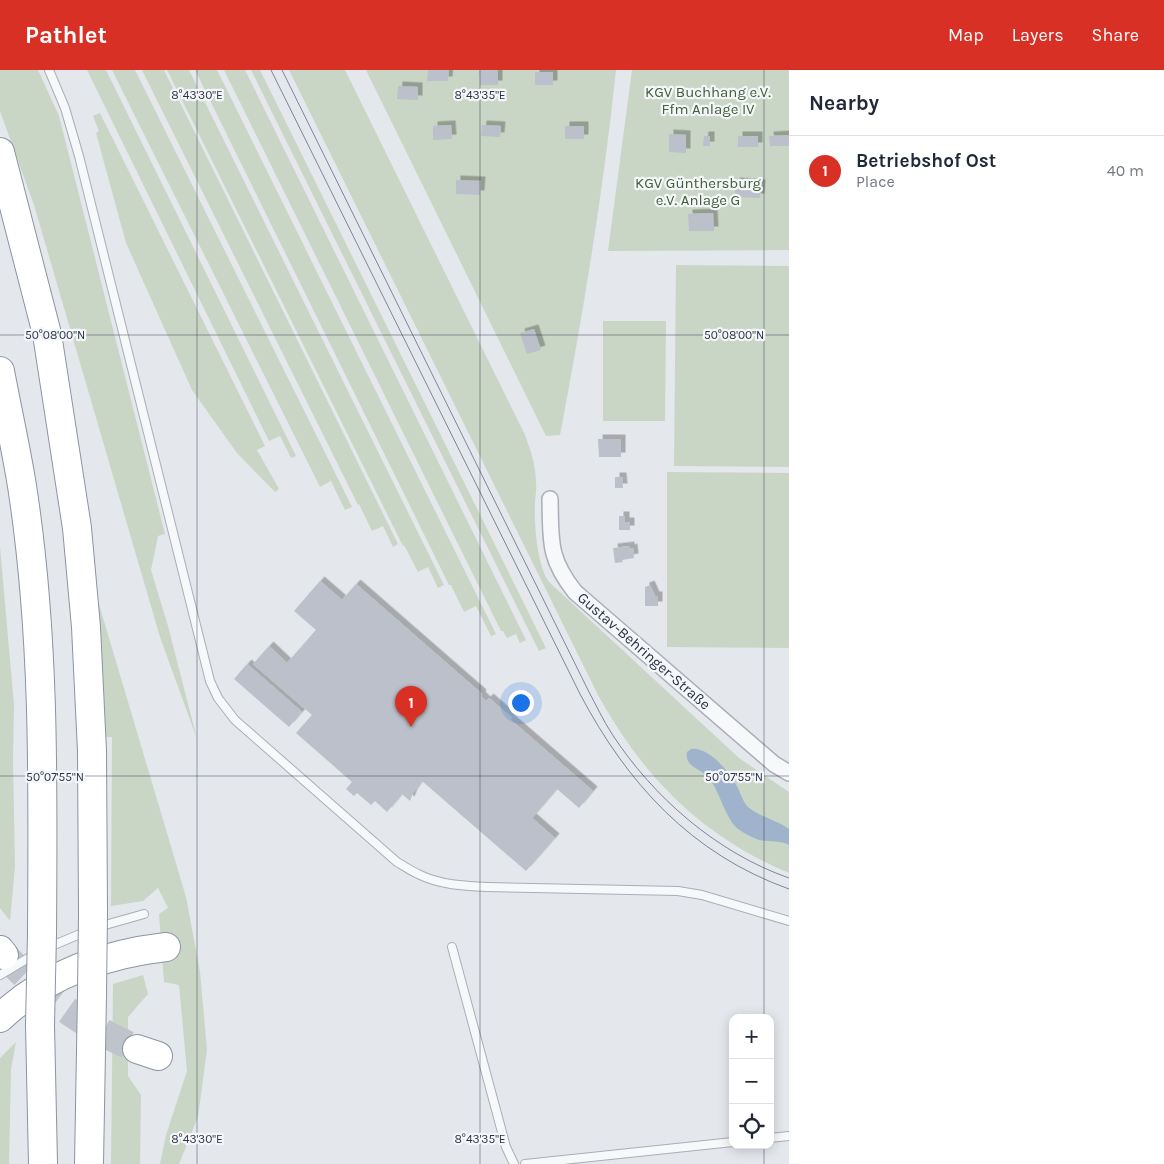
<!DOCTYPE html>
<meta charset="utf-8">
<style>
body{margin:0;font-family:Karla,sans-serif;background:#f2f2f3;color:#1f2937}
.controls{position:absolute;right:15px;bottom:15px;display:grid;overflow:hidden;border-radius:10px;box-shadow:0 2px 12px #0003}
.controls button{width:45px;height:45px;display:grid;place-items:center;padding:0;border:0;border-bottom:1px solid #e0e1e3;background:#fff;color:#1f2937;font:25px sans-serif}
.you{position:absolute;left:520px;top:632px;width:18px;height:18px;margin:-12px;border:4px solid #fff;border-radius:50%;background:#1a73e8;box-shadow:0 0 0 8px #1a73e833}
.badge{display:grid;place-items:center;width:32px;height:32px;border-radius:50%;background:#d93025;color:#fff;font-size:16px;font-weight:700}
.pin{position:absolute;translate:-50% -41px;filter:drop-shadow(0 1px 2px #0008)}
.pin::after{content:'';position:absolute;top:26px;width:18px;height:15px;background:inherit;clip-path:polygon(0 0,100% 0,50% 100%)}
.list{margin:0;padding:0;list-style:none}
h2{display:flex;justify-content:space-between;align-items:center;height:65px;margin:0;padding:0 20px;font-size:21px}
h2 small{font-size:16px;font-weight:400;color:#747a83}
.list li{display:grid;grid-template-columns:32px 1fr auto;gap:15px;align-items:center;box-sizing:border-box;height:70px;padding:0 20px;border-top:1px solid #e0e1e3}
.list b{display:block;font-size:19px;white-space:nowrap}
.list p{margin:0;font-size:16px;white-space:nowrap;color:#747a83}
.list em{font-size:16px;font-style:normal;color:#747a83}
.icon{flex:none;width:28px;height:28px;fill:none;stroke:currentColor;stroke-width:2;stroke-linecap:round;stroke-linejoin:round}
.map{position:relative;flex:none;width:789px;height:1094px;overflow:hidden}
header{display:flex;align-items:center;gap:30px;box-sizing:border-box;height:70px;padding:0 25px;background:#d93025;color:#fff}
header strong{font-size:24px}
nav{display:flex;gap:28px;margin-inline-start:auto;font-size:18px}
main{display:flex}
aside{flex:1;background:#fff}
.map>svg:first-child{display:block}
.green{fill:#c9d6c5}
.water{fill:#9fb4cc}
.building{fill:#bbc0ca;filter:url(#shadow)}
.lines{fill:none;stroke-linecap:round;stroke-linejoin:round}
.motorway-tunnel{stroke:#bfc3cb;stroke-width:28;stroke-dasharray:28 14;stroke-linecap:butt}
.service-casing{stroke:#a9aeb7;stroke-width:10}
.minor-casing{stroke:#a9aeb7;stroke-width:18}
.motorway-casing{stroke:#8b94a3;stroke-width:30}
.service{stroke:#f7f8fa;stroke-width:8}
.minor{stroke:#f7f8fa;stroke-width:15}
.motorway{stroke:#fff;stroke-width:28}
.tram{stroke:#7d8696;stroke-width:1}
.motorway-bridge-casing{stroke:#8b94a3;stroke-width:30;stroke-linecap:butt}
.motorway-bridge{stroke:#fff;stroke-width:28}
.ticks{fill:none;stroke:#2b3445;stroke-width:1;stroke-opacity:0.45}
.labels{text-anchor:middle;stroke-width:4.5;stroke-linejoin:round;paint-order:stroke}
.park-label{font-size:15px;fill:#3f6138;stroke:#f4f6f9}
.street-label{font-size:15px;fill:#2b3445;stroke:#f4f6f9}
.ticks-label{font-size:12px;text-anchor:middle;fill:#2b3445;stroke:#f4f6f9;stroke-width:4.5;stroke-linejoin:round;paint-order:stroke}
</style>
<header>
<strong>Pathlet</strong>
<nav><a>Map</a><a>Layers</a><a>Share</a></nav>
</header>
<main>
<div class="map">
<svg width="789" height="1094" viewBox="0 0 789 1094">
<defs>
<filter id="shadow"><feDropShadow dx="4.5" dy="-4.5" stdDeviation="0" flood-color="#0004"/></filter>
</defs>
<rect width="100%" height="100%" fill="#e4e7ec"/>
<g class="green">
<polygon points="0,0 38,0 59,46 165,464 158,466 151,500 168,556 197,669 160,567 34,135 0,41"/>
<polygon points="87,0 106,0 296,386 291,388 280,366 269,371"/>
<polygon points="112,0 135,0 352,437 345,440 331,411 320,417"/>
<polygon points="142,0 164,0 398,474 393,477 383,456 372,461 359,434 358,435"/>
<polygon points="167,0 189,0 444,515 438,518 428,497 418,502 404,475 403,476"/>
<polygon points="195,0 217,0 496,564 491,566 476,536 464,542 451,515 449,515"/>
<polygon points="224,0 245,0 526,570 520,573 516,564 507,568 503,561 501,561"/>
<polygon points="251,0 260,0 546,578 539,581"/>
<path d="M289 0H345L525 365C531 381 536 396 536 414 537 420 535 427 535 433 534 454 537 496 549 512L739 688 789 722V803C703 767 644 708 599 627Z"/>
<path d="M366 0H616C603 123 583 244 560 365L546 366Z"/>
<polygon points="632,0 789,0 789,180 608,181"/>
<polygon points="100,43 265,376 257,380 279,419 275,422 237,383 192,320 126,173 96,63 99,61 93,46"/>
<polygon points="676,195 789,196 789,397 674,396"/>
<polygon points="603,251 666,251 665,351 603,351"/>
<polygon points="667,402 789,403 789,578 667,577"/>
<polygon points="0,477 14,635 13,690 15,796 10,851 0,838"/>
<polygon points="93,514 186,827 200,902 207,980 198,1047 179,1094 160,1094 166,1065 187,1001 179,915 164,912 159,844 168,838 158,818 143,831 111,836 112,667 103,667"/>
<polygon points="143,905 148,924 128,947 128,1006 141,1025 140,1094 111,1094 113,914"/>
<polygon points="16,972 11,999 9,1094 0,1094 0,988"/>
</g>
<path class="water" d="M691 679C708 677 727 699 735 713 740 720 742 731 748 737 760 747 777 750 789 759V775C780 770 769 772 759 770 753 768 744 763 738 759 725 748 720 723 710 709 702 698 684 698 687 682Z"/>
<g class="building">
<polygon points="428,0 449,0 448,11 427,11"/>
<polygon points="479,0 498,0 498,15 480,15"/>
<rect x="535" y="2" width="18" height="13"/>
<polygon points="398,16 418,17 418,30 397,29"/>
<polygon points="451,55 452,69 433,70 433,56"/>
<polygon points="482,55 501,56 500,67 481,66"/>
<rect x="565" y="56" width="19" height="13"/>
<polygon points="669,64 686,65 686,83 669,82"/>
<polygon points="789,65 789,76 770,76 769,66"/>
<polygon points="704,66 710,66 710,76 703,76"/>
<rect x="738" y="66" width="20" height="11"/>
<polygon points="456,110 481,111 480,125 456,124"/>
<polygon points="735,112 761,114 760,128 735,127"/>
<polygon points="713,143 714,161 689,161 688,144"/>
<polygon points="534,259 541,280 527,284 520,263"/>
<polygon points="598,369 621,369 621,387 599,387"/>
<polygon points="615,407 622,407 623,418 615,418"/>
<polygon points="619,446 625,446 625,452 630,452 630,460 619,460"/>
<polygon points="630,476 630,479 633,478 634,488 622,490 623,492 615,493 613,478"/>
<polygon points="320,511 342,530 356,514 482,624 481,626 486,631 489,628 512,648 509,651 511,650 593,721 579,738 557,719 532,748 555,768 526,801 422,711 413,723 410,731 402,724 387,742 375,731 371,735 357,723 354,726 346,719 352,712 296,663 312,645 253,594 269,576 287,593 316,560 294,541"/>
<polygon points="650,515 655,526 658,526 658,536 645,536 645,517"/>
<polygon points="247,594 302,642 289,657 234,609"/>
</g>
<g class="lines">
<path class="motorway-tunnel" d="M4 885C46 928 82 955 137 979"/>
<defs>
<g id="service">
<path d="M49 0 65 38 79 86 210 611 218 628 235 650 397 792C404 796 411 801 418 804 440 815 464 816 488 817L678 821 702 825 789 851"/>
<polyline points="98,857 144,844"/>
<polyline points="452,877 506,1077 514,1094"/>
<polyline points="47,878 87,861"/>
<polyline points="0,905 35,884"/>
<polyline points="770,1068 789,1066"/>
<polyline points="525,1094 733,1072"/>
</g>
<path id="minor" d="M550 429C551 471 548 488 575 522L774 694 789 703"/>
<g id="motorway">
<polyline points="0,82 47,264 77,458 86,557 92,681 93,843"/>
<path d="M0 301C7 339 16 378 22 416 45 564 43 714 42 863"/>
<polyline points="0,880 4,885"/>
<path d="M0 948C45 905 105 884 166 877"/>
<polyline points="40,955 43,1094"/>
<polyline points="137,979 158,986"/>
<polyline points="89,1094 92,924"/>
</g>
</defs>
<use href="#service" class="service-casing"/>
<use href="#minor" class="minor-casing"/>
<use href="#motorway" class="motorway-casing"/>
<use href="#service" class="service"/>
<use href="#minor" class="minor"/>
<use href="#motorway" class="motorway"/>
<g class="tram">
<path d="M271 0 580 624C627 713 691 784 789 819"/>
<path d="M282 0 588 620C596 635 603 650 612 664 653 727 717 783 789 808"/>
</g>
<defs>
<g id="motorway-bridge">
<polyline points="92,924 93,843"/>
<polyline points="40,955 42,863"/>
</g>
</defs>
<use href="#motorway-bridge" class="motorway-bridge-casing"/>
<use href="#motorway-bridge" class="motorway-bridge"/>
</g>
<path class="ticks" d="M197 0V1094M480 0V1094M764 0V948M0 265H789M0 706H789M764 1075V1094"/>
<g class="labels">
<g class="park-label">
<text x="708" y="27">KGV Buchhang e.V.<tspan x="708" dy="17">Ffm Anlage IV</tspan></text>
<text x="698" y="118">KGV Günthersburg<tspan x="698" dy="17">e.V. Anlage G</tspan></text>
</g>
<g class="street-label">
<text transform="translate(644 581) rotate(41)" y="5">Gustav-Behringer-Straße</text>
</g>
</g>
<g class="ticks-label">
<text x="197" y="29">8°43'30"E</text>
<text x="480" y="29">8°43'35"E</text>
<text x="55" y="269">50°08'00"N</text>
<text x="734" y="269">50°08'00"N</text>
<text x="55" y="711">50°07'55"N</text>
<text x="734" y="711">50°07'55"N</text>
<text x="197" y="1073">8°43'30"E</text>
<text x="480" y="1073">8°43'35"E</text>
</g>
</svg>
<div class="controls">
<button>+</button>
<button>−</button>
<button><svg class="icon" aria-label="locate" viewBox="0 0 24 24"><circle cx="12" cy="12" r="6"/><path d="M12 2v4M12 18v4M2 12h4M18 12h4"/></svg></button>
</div>
<div class="you"></div>
<div class="pin badge" style="left:411px;top:657px">1</div>
</div>
<aside>
<h2>Nearby<small></small></h2>
<ul class="list">
<li><span class="badge">1</span><div><b>Betriebshof Ost</b><p>Place</p></div><em>40 m</em></li>
</ul>
</aside>
</main>
